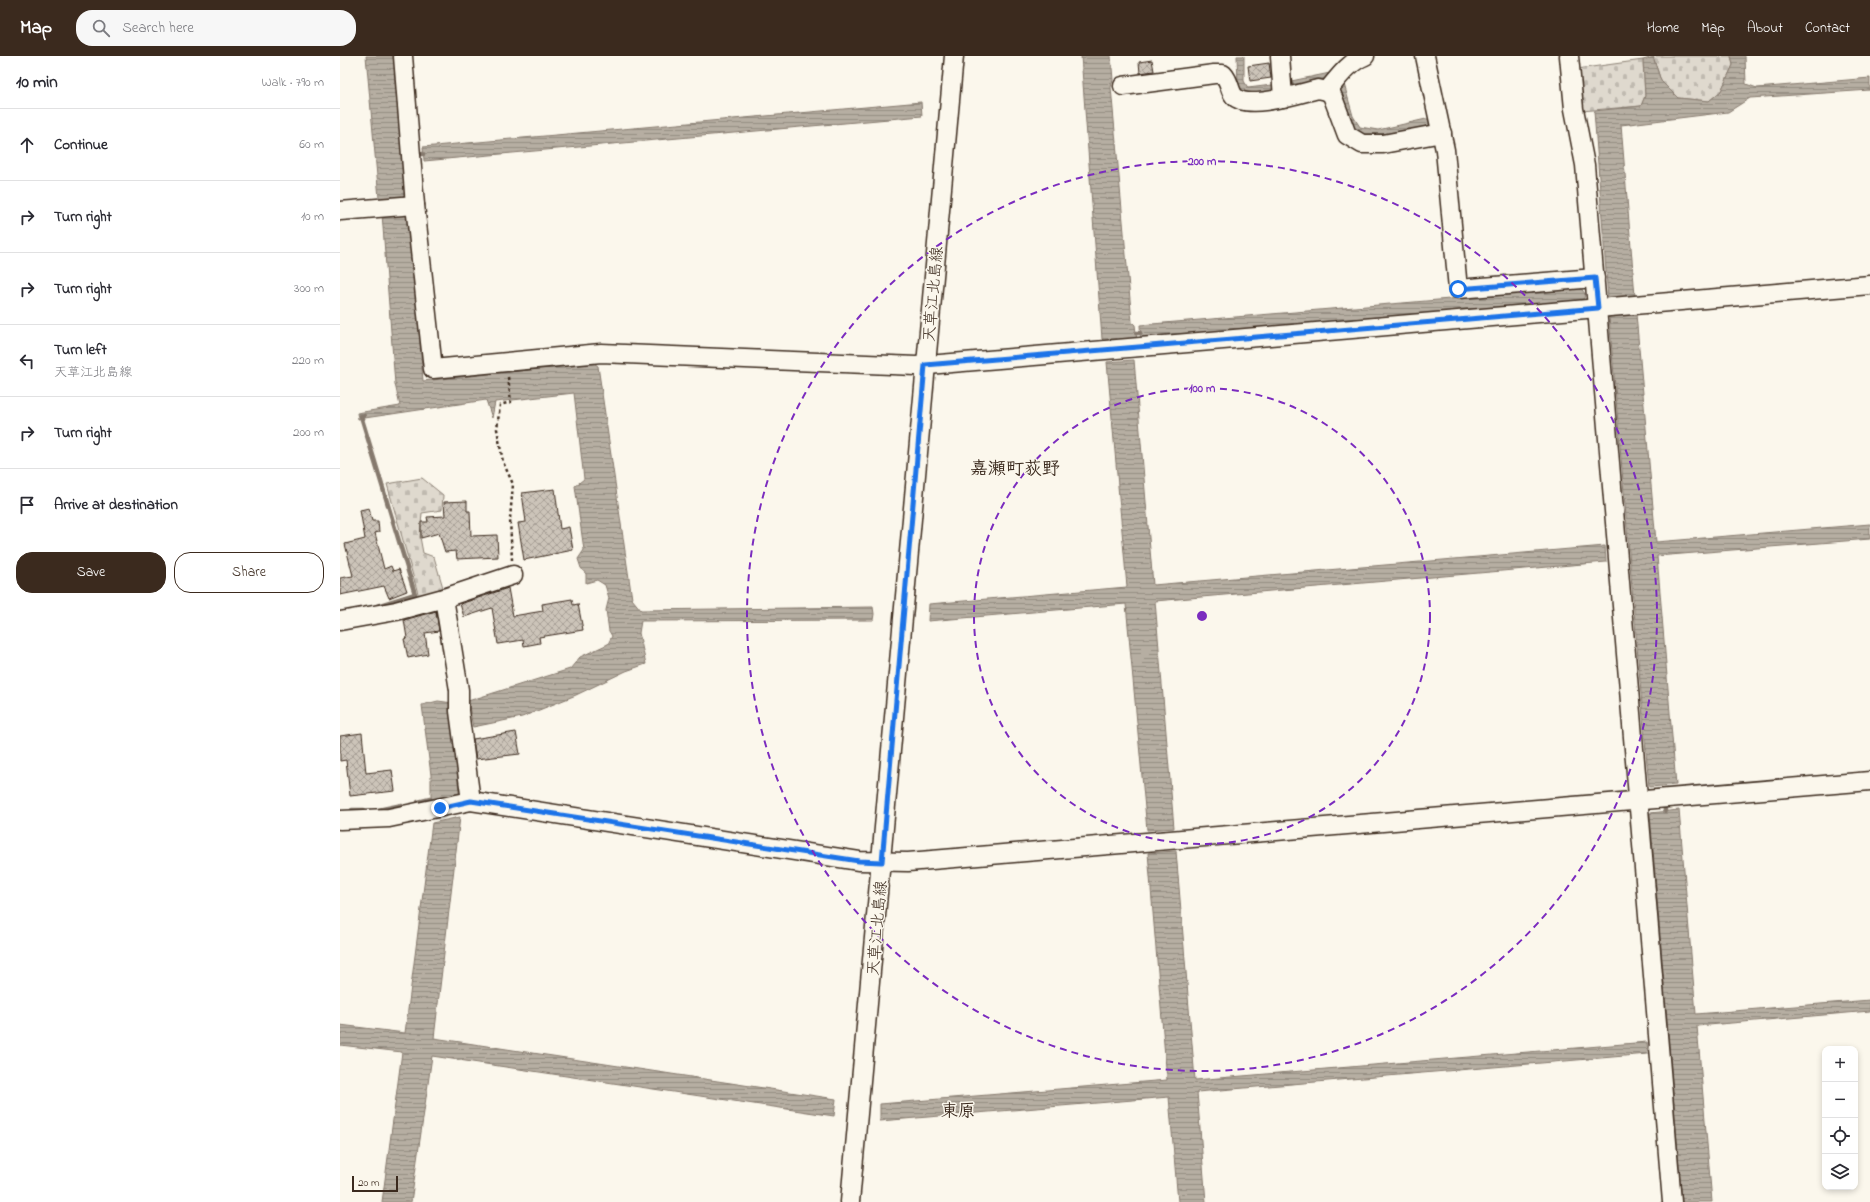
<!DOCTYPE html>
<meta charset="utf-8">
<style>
body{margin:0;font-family:"Indie Flower","Klee One",sans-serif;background:#f7f7f7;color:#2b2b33}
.controls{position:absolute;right:12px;bottom:12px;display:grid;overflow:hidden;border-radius:8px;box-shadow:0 2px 6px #0003}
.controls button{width:36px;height:36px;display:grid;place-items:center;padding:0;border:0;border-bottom:1px solid #e1e1e2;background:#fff;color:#2b2b33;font:20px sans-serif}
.scale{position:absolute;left:12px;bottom:10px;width:46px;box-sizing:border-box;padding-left:4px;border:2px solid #3b2a1e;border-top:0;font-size:11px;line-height:14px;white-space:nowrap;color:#3b2a1e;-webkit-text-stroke:3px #fbf7ec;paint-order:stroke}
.stop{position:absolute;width:12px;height:12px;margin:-9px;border:3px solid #1a73e8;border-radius:50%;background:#fff}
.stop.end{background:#1a73e8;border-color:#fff;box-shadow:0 1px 4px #0008}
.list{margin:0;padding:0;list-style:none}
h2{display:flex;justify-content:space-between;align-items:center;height:52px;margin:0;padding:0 16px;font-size:17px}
h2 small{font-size:13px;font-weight:400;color:#7c7c81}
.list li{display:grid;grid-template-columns:26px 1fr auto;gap:12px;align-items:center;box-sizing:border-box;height:72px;padding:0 16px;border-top:1px solid #e1e1e2}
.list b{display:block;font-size:15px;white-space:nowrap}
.list p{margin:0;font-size:13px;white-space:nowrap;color:#7c7c81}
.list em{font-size:13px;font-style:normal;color:#7c7c81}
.actions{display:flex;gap:8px;padding:12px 16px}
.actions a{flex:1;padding:9px 0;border:1px solid #3b2a1e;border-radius:16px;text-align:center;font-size:14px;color:#3b2a1e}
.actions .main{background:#3b2a1e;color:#fff}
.icon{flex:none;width:22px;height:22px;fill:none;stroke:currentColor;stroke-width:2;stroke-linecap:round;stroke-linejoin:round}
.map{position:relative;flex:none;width:1530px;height:1146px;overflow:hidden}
header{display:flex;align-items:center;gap:24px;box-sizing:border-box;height:56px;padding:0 20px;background:#3b2a1e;color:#fff}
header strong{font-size:19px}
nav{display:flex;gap:22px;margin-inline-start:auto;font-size:14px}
.search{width:280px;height:36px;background:#f7f7f7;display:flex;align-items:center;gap:10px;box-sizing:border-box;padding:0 14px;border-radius:16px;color:#7c7c81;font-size:15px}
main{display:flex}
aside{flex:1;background:#fff}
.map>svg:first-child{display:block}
.cemetery{fill:url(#cemetery-stones);stroke:#8d8276}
.water{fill:url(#water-rules);stroke:#85796d}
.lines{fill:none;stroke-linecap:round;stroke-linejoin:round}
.stream{stroke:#85796d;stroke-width:4.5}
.building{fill:url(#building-cross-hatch);stroke:#3b2a1e}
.minor-casing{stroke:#3b2a1e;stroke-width:21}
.path{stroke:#3b2a1e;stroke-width:2.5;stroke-dasharray:3 3;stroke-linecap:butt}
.minor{stroke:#fbf7ec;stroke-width:18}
.route{stroke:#1a73e8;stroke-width:5}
.ring{fill:none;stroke:#7b2cbf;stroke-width:2;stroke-dasharray:7 5}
.labels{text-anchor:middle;stroke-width:3;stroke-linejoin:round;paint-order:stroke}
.street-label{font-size:16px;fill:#3b2a1e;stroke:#fbf7ec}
.neighbourhood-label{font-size:17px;font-weight:bold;fill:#3b2a1e;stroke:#fbf7ec}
.quarter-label{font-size:18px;font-weight:bold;fill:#3b2a1e;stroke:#fbf7ec}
.centre{fill:#7b2cbf;stroke:#fbf7ec;stroke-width:2}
.ring-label{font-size:12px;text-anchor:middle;font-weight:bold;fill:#7b2cbf;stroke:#fbf7ec;stroke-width:3;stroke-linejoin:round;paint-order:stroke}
</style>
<header>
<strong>Map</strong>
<div class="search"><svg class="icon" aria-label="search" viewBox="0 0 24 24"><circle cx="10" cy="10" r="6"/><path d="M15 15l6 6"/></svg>Search here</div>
<nav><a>Home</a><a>Map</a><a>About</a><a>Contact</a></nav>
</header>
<main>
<aside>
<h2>10 min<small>Walk · 790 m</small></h2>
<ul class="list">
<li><svg class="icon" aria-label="ahead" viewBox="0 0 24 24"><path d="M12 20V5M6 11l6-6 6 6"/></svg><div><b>Continue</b></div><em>60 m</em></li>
<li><svg class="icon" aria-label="right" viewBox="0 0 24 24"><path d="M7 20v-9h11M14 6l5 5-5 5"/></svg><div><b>Turn right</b></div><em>10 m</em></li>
<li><svg class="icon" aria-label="right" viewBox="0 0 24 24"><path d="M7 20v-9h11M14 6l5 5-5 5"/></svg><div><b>Turn right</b></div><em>300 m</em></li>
<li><svg class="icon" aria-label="left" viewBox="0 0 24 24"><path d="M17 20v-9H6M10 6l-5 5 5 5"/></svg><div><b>Turn left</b><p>天草江北島線</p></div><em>220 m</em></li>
<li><svg class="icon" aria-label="right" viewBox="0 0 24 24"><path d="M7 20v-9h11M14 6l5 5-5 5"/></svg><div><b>Turn right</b></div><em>200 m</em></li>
<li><svg class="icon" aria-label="arrive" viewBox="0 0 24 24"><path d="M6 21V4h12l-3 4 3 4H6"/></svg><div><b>Arrive at destination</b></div></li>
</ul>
<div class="actions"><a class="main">Save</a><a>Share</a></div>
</aside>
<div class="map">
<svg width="1530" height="1146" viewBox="0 0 1530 1146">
<defs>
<pattern id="cemetery-stones" width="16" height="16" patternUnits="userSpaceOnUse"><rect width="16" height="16" fill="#dfd9ce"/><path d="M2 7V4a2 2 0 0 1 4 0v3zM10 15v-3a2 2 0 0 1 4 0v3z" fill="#c0bab0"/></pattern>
<pattern id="water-rules" width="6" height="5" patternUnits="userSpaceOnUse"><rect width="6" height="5" fill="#b6aea2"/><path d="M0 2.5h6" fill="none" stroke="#958e83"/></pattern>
<pattern id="building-cross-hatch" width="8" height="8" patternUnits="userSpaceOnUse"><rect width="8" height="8" fill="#ccc4b9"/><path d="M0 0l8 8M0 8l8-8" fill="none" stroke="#a79f96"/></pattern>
</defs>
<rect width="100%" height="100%" fill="#fbf7ec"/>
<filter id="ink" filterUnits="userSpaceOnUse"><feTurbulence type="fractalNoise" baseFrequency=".025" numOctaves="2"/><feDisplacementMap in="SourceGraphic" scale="8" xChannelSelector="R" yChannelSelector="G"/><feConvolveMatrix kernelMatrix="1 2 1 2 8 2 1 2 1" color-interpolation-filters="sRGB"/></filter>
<g filter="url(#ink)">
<g class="cemetery">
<polygon points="1313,0 1391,0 1393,9 1381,35 1369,45 1338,42 1321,25"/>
<polygon points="1303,4 1305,40 1301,50 1241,55 1237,13"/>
<polygon points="82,422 103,439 102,454 82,457 80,481 83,497 94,501 104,535 79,541 47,428"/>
</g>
<g class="water">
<polygon points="26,0 54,0 67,141 39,142"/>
<polygon points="741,0 771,0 773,24 771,31 792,266 795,269 797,285 766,287 762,283"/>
<polygon points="897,0 904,0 904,25 908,32 932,29 990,17 1004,28 1013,60 1020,71 1038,74 1086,63 1092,63 1092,69 1037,81 1023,81 1011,73 987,24 924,38 903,37 898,28"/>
<polygon points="1391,0 1405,0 1406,28 1417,32 1530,22 1530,34 1410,42 1388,56 1281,69 1295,240 1268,242 1254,55 1301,50 1305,40 1303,4 1313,1 1321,25 1338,42 1369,45 1381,35 1393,9"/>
<polygon points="581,46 582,60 84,105 83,91"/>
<polygon points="67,156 70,160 83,325 254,307 258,310 292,543 301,554 533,551 534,558 533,564 301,565 299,577 306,608 286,615 236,639 182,661 133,671 128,645 230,613 240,601 268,588 272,580 269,575 266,554 269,542 265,529 257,524 246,527 246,518 241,512 238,503 244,494 235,430 244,423 234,337 155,346 152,362 146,344 18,363 17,357 60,350 55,328 42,158"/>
<polygon points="1241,232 1245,238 1243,246 801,285 800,269"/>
<polygon points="1296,258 1316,486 1530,468 1530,483 1317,500 1336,729 1309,731 1269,260"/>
<polygon points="794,304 813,529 1265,490 1266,506 815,545 834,772 807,774 786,548 588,565 589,548 787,531 767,306"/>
<polygon points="98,645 113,647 119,739 91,744 91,719 82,649"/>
<polygon points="1339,754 1356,958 1530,944 1530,955 1357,970 1372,1146 1342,1146 1310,757"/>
<polygon points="120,761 94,982 496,1043 494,1060 92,1000 71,1146 42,1146 62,996 0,989 0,969 65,977 92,767"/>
<polygon points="836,795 855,1024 1307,986 1308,998 857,1036 866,1146 838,1146 829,1041 540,1065 540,1048 827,1024 808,797"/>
</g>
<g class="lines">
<g class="stream">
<polyline points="74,98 83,98"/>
<polyline points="796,277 800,277"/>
<polyline points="24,360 21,360 75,538 37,550"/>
<polyline points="78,746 90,743"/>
<polyline points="1324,746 1325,755"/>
<polyline points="12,754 24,754"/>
<polyline points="38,754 62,749"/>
</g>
</g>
<g class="building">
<polygon points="812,4 814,15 800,17 799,6"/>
<polygon points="929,7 931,22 910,25 908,10"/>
<polygon points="215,433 220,473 229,471 233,494 184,504 178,467 186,466 182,437"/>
<polygon points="127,445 127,455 130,455 131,480 157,479 158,501 117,503 116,495 105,496 99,477 81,482 81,466 88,466 87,461 105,460 104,446"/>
<polygon points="29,452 32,465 38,465 39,476 35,477 44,513 51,510 53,515 59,513 67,535 49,542 44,530 0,539 0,522 13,520 5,488 25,483 20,454"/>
<polygon points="168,532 173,560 203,555 202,548 232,543 233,549 238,548 243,574 199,581 200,587 184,590 183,584 158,588 152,552 124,561 120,548"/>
<polygon points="96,555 99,575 85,577 88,598 68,602 64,583 67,582 64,564"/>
<polygon points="176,676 180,698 136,703 133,683"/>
<polygon points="22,677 26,717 52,714 55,735 10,740 6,704 0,705 0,680"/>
</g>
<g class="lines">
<defs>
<g id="minor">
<polyline points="63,0 75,149 93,313 261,297 576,310 1530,229"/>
<polyline points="940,0 943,42"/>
<polyline points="1085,0 1105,94 1118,233 1255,222"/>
<polyline points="1229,0 1234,53 1245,109 1332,1146"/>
<path d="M783 30 874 18H883C890 25 889 34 894 40 907 55 961 37 978 33L987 35 992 39 1007 79 1022 88H1043L1102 77"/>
<path d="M987 35C998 22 1009 6 1025 0"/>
<polyline points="0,155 75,149"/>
<polyline points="104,542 119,634 119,655 131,745"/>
<polyline points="0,565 56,555 104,542 173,519"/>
<polyline points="0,764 49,762 131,745 519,805 568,806 1530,725"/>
<polyline points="510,1146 614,0"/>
</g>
</defs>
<use href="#minor" class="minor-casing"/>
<polyline class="path" points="168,321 171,346 160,349 157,373 163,406 173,428 170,463 172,504"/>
<use href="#minor" class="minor"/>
</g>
</g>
<g class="lines" filter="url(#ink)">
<polyline class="route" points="100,752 131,745 519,805 542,806 585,309 1258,252 1255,222 1118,233"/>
</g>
<g class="ring">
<circle cx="862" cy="560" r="228"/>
<circle cx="862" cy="560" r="455"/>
</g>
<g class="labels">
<g class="street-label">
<text transform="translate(592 238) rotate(-85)" y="6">天草江北島線</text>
<text transform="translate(536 872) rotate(-85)" y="6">天草江北島線</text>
</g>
<g class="neighbourhood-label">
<text x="618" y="1060">東原</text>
</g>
<g class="quarter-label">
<text x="675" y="418">嘉瀬町荻野</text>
</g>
</g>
<circle cx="862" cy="560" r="6" class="centre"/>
<g class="ring-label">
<text x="862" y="109">200 m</text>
<text x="862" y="336">100 m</text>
</g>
</svg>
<div class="controls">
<button>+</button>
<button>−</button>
<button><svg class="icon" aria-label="locate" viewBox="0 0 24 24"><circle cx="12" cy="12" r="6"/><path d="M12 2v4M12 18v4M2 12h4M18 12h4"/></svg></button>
<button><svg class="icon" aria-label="layers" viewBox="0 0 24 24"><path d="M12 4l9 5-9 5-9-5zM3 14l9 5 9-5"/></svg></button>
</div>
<div class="scale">20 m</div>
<div class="stop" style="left:1118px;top:233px"></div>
<div class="stop end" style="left:100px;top:752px"></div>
</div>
</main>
